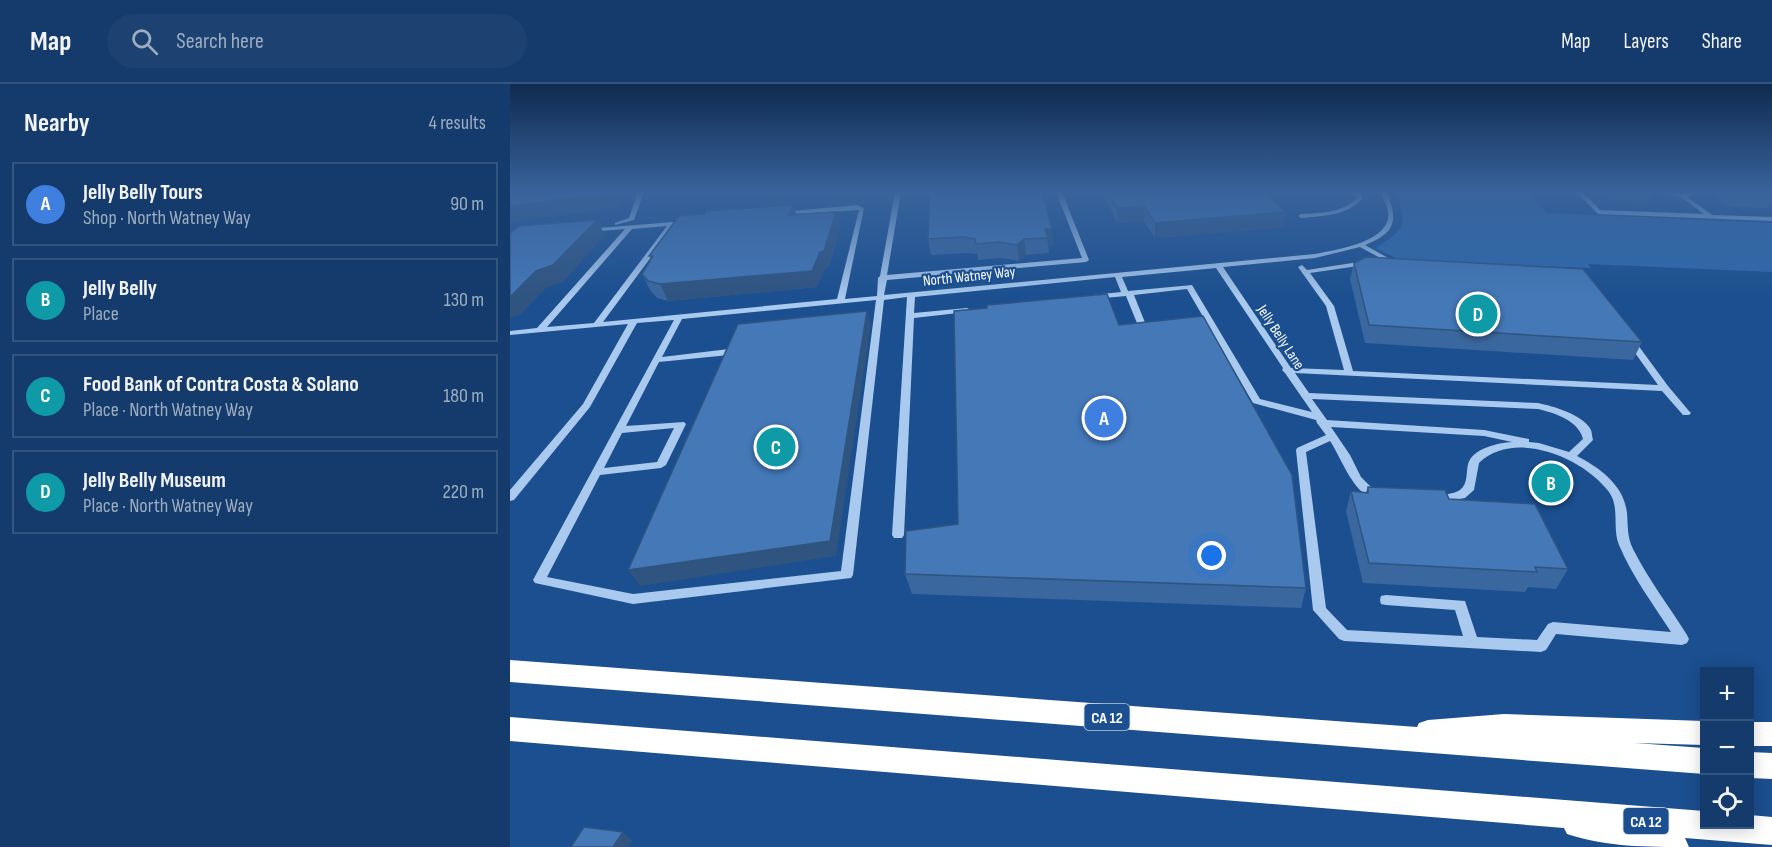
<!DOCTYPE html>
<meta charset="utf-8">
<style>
body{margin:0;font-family:"Sofia Sans Condensed",sans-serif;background:#1d4271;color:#f1f3f6}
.controls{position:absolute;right:18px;bottom:18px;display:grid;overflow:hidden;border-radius:0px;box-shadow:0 3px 15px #0003}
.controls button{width:54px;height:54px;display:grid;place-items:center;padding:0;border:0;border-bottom:2px solid #33557e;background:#143b6b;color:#f1f3f6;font:30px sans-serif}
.you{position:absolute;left:702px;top:472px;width:21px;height:21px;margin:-15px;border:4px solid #fff;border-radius:50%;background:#1a73e8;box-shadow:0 0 0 9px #1a73e833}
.badge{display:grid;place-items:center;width:39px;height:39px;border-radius:50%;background:#90b9f0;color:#fff;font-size:20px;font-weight:700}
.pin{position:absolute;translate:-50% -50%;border:3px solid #fff;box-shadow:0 2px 6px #0006}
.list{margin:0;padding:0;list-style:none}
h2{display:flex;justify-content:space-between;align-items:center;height:78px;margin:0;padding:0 24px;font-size:26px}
h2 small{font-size:20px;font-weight:400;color:#9dadc1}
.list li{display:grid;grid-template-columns:39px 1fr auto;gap:18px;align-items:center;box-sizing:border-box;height:84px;margin:0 12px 12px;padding:0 12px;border:2px solid #33557e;border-radius:0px}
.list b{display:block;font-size:22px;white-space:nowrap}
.list p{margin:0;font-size:20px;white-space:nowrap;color:#9dadc1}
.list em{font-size:20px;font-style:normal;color:#9dadc1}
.icon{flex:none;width:33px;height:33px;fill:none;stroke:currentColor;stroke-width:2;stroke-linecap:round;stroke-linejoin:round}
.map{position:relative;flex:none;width:1262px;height:763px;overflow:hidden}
header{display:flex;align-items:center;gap:36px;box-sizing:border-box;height:84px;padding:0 30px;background:#143b6b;border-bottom:2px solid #33557e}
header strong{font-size:28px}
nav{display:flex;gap:33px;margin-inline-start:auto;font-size:21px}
.search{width:420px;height:54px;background:#1d4271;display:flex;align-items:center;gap:15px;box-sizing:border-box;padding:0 21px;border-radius:33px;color:#9dadc1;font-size:22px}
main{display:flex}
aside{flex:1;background:#143b6b}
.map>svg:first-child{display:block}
.green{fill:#2e69ad}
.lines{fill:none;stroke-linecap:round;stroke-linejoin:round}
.minor{fill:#a9c9ee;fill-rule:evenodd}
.highway{fill:#fff;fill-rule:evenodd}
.wall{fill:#3a679d}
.shaded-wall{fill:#305480}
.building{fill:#4478b7;stroke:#305480;stroke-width:1.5}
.labels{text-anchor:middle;stroke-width:4.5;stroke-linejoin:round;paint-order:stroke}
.far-street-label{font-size:15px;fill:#fff;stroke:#1b4f8f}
.shield{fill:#1b4f8f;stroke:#bbcadd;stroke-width:1.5}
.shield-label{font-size:16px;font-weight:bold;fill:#fff}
</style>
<header>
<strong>Map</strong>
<div class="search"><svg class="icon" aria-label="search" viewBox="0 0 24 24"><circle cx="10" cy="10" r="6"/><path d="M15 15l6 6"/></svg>Search here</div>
<nav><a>Map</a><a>Layers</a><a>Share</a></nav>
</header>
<main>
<aside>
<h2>Nearby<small>4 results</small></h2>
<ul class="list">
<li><span class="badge" style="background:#3f7fe0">A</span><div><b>Jelly Belly Tours</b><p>Shop · North Watney Way</p></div><em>90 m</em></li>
<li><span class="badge" style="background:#0f9aa8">B</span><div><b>Jelly Belly</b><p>Place</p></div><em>130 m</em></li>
<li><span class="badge" style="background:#0f9aa8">C</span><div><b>Food Bank of Contra Costa &amp; Solano</b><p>Place · North Watney Way</p></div><em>180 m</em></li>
<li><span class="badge" style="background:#0f9aa8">D</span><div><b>Jelly Belly Museum</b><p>Place · North Watney Way</p></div><em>220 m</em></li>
</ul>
</aside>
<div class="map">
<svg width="1262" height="763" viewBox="0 0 1262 763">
<rect width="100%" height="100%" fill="#1b4f8f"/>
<path class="green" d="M885 108H1018L1037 129 1262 139V188L1078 180 1081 184 890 176 865 164C894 146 900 141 885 108Z"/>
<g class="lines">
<g class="minor">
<polygon points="128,108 134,108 124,136 105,141 105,139 119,134"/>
<path d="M385 108H391L377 191 572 174 546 108H552L579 176 576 178 377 196 374 211 805 170C825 166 873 159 878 135 880 126 874 117 871 108H877C888 137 886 149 855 161L887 179V181H883L850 163 805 174 713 183 781 284 834 286 816 222 788 183 792 181 797 186 855 177 858 179 855 181 800 189 824 222 843 287 1148 301 1115 255 1119 253H1122L1158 302 1179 327 1181 329 1179 331H1173L1152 307 785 289 799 309 1028 319C1043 322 1074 331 1081 346 1082 349 1082 353 1083 356L1067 372C1090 384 1114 401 1117 429 1118 441 1117 453 1123 465 1138 495 1159 522 1177 551L1179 555 1177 559 1172 561 1046 550 1036 566 1031 568 834 557 829 555 803 526 786 366 787 364 816 351 807 339 806 336 743 319 677 205 624 211 636 241H642L646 243 645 245 633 246 629 244 616 212 583 215 579 213 583 211 611 208 605 193 405 213 404 229 457 224 461 226 457 228 404 234 394 451 392 454H384L382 451 397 213 374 216 343 491 341 494 123 520 25 499 23 496 164 236 127 239 80 323 4 416 0 417V406L73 320 118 240 0 251V247L27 244 115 145 78 148 75 146 76 145 176 137 179 139 164 142 93 238 327 215 349 126 270 131V129L272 128 347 121 354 124 335 215 367 212 368 194 370 192ZM157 142 84 239 37 243 122 145ZM706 184 773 284 772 286 775 289 802 328 750 315 682 201 618 207 612 193ZM366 216 331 487 123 510 37 493 90 391 151 384 156 381 176 340 174 338 116 342 149 278 219 271 223 268 219 265 152 273 172 235ZM802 315 1028 325C1045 329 1069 337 1073 355L1059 368 1029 359 1019 358V355L974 346 817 336ZM821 343 974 352 1002 358C988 359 963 364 958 380 956 389 958 400 950 406 943 411 931 410 923 412L921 415 923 418 927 419 955 414 964 406 969 379C1004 345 1073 373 1099 408 1110 423 1102 444 1109 461 1122 492 1143 520 1161 548L1043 538 1038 540 1027 556 967 553 955 517 876 511 871 512 870 516 871 520 876 521 945 526 953 552 837 546 816 524 796 368 820 357C832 374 846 420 873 415L875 412 873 409 860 402 851 393 840 371ZM164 344 147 378 94 384 112 349Z"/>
<path d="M843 108H849L853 114C837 132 813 132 791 134L788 132 791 130C811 129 832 129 847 114Z"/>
<polygon points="1066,108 1073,108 1090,126 1194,130 1171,113 1150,108 1173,110 1189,108 1177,113 1202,131 1262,133 1262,137 1088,130"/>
</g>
<g class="highway">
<polygon points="0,576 907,643 909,639 918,636 994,630 1194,637 1194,661 1125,659 1194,664 1194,690 0,598"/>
<path d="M0 633 1194 727V740H1240V731L1262 733V761L1175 754 1179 763C1137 763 1096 763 1057 750L1054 744 0 657Z"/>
<rect x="1240" y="638" width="22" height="24"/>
<polygon points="1240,668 1262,669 1262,695 1240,694"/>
</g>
</g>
<g class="wall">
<polygon points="532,108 544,160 538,161 539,169 516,171 509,177 491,174 468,176 468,170 456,169 421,171 418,155"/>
<polygon points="593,108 755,108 775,128 773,143 645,154 634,137 607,139"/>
<polygon points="1091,108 1144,108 1139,118 1101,117"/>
<polygon points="1200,108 1258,108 1262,111 1262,118 1258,124 1218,122"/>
<polygon points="286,131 330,143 319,183 315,184 307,203 158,217 147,214 140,206 132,190 141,175 139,172"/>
<polygon points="844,179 1132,258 1123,276 855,259 840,195"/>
<polygon points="609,241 796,504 791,524 402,510 395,490 448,440"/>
<polygon points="858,403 939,415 1058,485 1046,505 1018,503 1015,508 853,499 836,427 841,407 856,408"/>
</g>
<g class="shaded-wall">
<polygon points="103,108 116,108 109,124 0,138 0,122"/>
<polygon points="283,121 288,136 278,131"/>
<polygon points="634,122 634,137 607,139 607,124"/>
<polygon points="326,128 330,143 319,183 315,184 307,203 158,217 150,200"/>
<polygon points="775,128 773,143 645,154 645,139"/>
<polygon points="87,136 95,151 53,198 36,204 11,230 0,234 0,213 26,187"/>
<polygon points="535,145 542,145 544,160 538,161"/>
<polygon points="514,155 516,171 509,177 507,161"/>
<polygon points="357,227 361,240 326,472 130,502 118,486"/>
<polygon points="113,748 123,757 119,763 103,763"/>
</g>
<g class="building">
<polygon points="0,108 103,108 102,109 0,122"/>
<polygon points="420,108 532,108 542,145 535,145 538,154 514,155 507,161 489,158 466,160 465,155 453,153 418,155"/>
<polygon points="599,108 755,108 775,128 645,139 634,122 607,124"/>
<polygon points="1220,108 1258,108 1262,111 1262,113 1224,111"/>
<polygon points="283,121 278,131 326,128 314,167 310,168 302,187 150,200 138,197 132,190 143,172 139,172 169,132 194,130 196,127"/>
<polygon points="87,136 43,181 26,187 0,213 0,149 9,142"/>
<polygon points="856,173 1073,185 1132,258 859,241 844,179"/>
<polygon points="597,210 609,241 693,232 782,391 796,504 395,490 396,447 448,440 444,227 477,224 477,221"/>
<polygon points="357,227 320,457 118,486 228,240"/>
<polygon points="858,403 935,406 939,415 1025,420 1058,485 1025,483 1027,488 859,479 841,407 858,409"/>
<polygon points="74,743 113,748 103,763 61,763"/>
</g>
<linearGradient id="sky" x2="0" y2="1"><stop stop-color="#0f2b4f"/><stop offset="0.5" stop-color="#39639b"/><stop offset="1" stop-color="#39639b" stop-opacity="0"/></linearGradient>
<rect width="1262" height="215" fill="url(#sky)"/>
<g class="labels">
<g class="far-street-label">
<text transform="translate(459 192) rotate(-6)" y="5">North Watney Way</text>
<text transform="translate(771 253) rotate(57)" y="5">Jelly Belly Lane</text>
</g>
<g class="shield">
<rect x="574.5" y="620" width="45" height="26" rx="4.5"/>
<rect x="1113.5" y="724" width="45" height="26" rx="4.5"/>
</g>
<g class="shield-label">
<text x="597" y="639">CA 12</text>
<text x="1136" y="743">CA 12</text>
</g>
</g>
</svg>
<div class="controls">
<button>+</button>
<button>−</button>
<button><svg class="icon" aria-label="locate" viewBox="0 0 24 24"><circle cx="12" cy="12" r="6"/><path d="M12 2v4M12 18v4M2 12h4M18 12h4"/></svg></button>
</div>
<div class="you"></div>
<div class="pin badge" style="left:594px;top:334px;background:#3f7fe0">A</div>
<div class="pin badge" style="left:1041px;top:399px;background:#0f9aa8">B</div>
<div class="pin badge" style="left:266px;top:363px;background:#0f9aa8">C</div>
<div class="pin badge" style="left:968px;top:230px;background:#0f9aa8">D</div>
</div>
</main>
